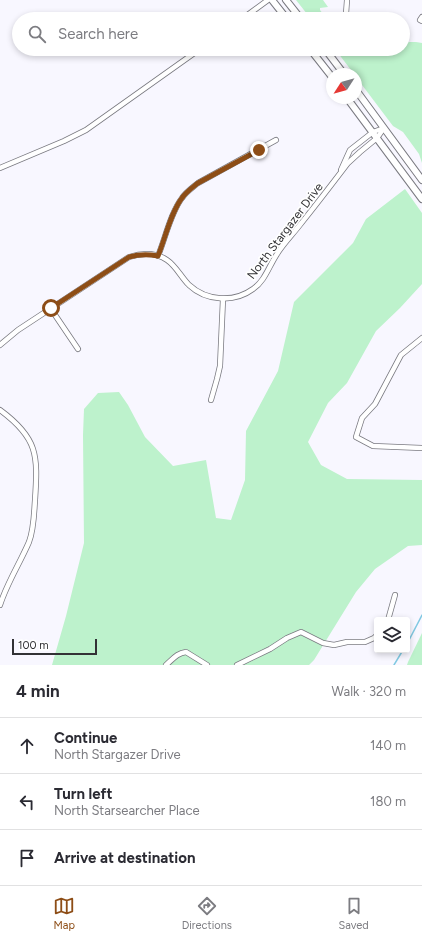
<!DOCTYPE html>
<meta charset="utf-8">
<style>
body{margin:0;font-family:Figtree,sans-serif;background:#f7f7f7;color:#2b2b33}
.controls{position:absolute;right:12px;bottom:12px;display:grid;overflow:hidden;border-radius:4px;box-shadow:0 2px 6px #0003}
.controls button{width:36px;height:36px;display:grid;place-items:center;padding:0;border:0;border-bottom:1px solid #e1e1e2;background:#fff;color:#2b2b33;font:20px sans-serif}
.compass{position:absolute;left:326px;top:68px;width:36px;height:36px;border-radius:50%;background:#fff;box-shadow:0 2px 6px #0003;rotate:234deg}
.scale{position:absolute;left:12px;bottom:10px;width:85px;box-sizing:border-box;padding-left:4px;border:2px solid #323235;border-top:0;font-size:11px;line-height:14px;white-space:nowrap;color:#323235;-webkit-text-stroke:3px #fff;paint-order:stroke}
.stop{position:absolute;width:12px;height:12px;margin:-9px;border:3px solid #8d4d16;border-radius:50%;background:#fff}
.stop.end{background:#8d4d16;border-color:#fff;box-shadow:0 1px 4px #0008}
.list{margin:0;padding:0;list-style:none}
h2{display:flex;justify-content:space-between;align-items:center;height:52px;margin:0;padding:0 16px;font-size:17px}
h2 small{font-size:13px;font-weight:400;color:#7c7c81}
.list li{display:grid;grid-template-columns:26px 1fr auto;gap:12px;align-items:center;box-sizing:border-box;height:56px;padding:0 16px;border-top:1px solid #e1e1e2}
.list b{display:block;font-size:15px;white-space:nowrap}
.list p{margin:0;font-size:13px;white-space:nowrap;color:#7c7c81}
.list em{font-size:13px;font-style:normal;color:#7c7c81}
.icon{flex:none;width:22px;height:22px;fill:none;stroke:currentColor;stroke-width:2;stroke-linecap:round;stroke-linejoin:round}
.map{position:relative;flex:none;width:422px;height:665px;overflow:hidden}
.search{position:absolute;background:#fff;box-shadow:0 2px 6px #0003;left:12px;right:12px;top:12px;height:44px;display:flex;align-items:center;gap:10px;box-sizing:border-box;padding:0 14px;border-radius:22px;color:#7c7c81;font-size:15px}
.sheet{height:220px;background:#fff}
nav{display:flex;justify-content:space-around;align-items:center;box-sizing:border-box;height:56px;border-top:1px solid #e1e1e2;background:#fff;font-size:11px;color:#7c7c81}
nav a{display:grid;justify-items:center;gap:2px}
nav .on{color:#8d4d16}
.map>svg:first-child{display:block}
.green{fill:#bdf2cc}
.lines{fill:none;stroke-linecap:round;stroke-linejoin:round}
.stream{stroke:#81c9e2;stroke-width:1.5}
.street-casing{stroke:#7a7a81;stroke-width:6}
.secondary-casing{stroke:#7a7a81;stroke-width:8}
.street{stroke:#fff;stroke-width:4.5}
.secondary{stroke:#fff;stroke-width:6}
.route{stroke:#8d4d16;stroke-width:5}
.labels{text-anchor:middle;stroke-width:3.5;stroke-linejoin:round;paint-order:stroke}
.street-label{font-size:12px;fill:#323235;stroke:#fff}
</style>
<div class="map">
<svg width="422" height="665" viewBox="0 0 422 665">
<rect width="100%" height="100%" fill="#f8f7ff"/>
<g class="green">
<polygon points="296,0 323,0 328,7 320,8 320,10 327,19 311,19"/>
<polygon points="403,42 416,42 422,43 422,163 419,154 403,132 393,126 356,77 356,74 354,74 335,49 403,49"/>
<polygon points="405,189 422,213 422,284 400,308 376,331 347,383 328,403 308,442 321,465 347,479 422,480 422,545 408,546 375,569 356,592 314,660 309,665 52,665 66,616 84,543 83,435 84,409 98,393 119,392 128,405 145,437 173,466 206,460 216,518 231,520 245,480 246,431 278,371 294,302 353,243 366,219"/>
<polygon points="422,633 422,665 407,665 408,662"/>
</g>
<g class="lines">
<g class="stream">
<polyline points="407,644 422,615"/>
<polyline points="394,665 403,650"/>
</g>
<defs>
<g id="street">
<polyline points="346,14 347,0"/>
<polyline points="422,17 420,20 422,21"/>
<polyline points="242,19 268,0"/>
<polyline points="0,168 64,141 86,130 200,49"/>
<polyline points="341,170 350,150 373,132 384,128"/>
<path d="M158 256C165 239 171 212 182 198 186 192 192 188 198 183L276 140"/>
<polyline points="51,309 78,349"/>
<polyline points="422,338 401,355 375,404 362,418 356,437 373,446 422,448"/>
<path d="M0 345 18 330 129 257C142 253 155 252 167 260 176 266 181 277 189 285 206 301 234 303 253 289 265 281 269 266 277 254 283 244 292 235 299 226 316 205 332 184 348 163L360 152 377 138 384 128"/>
<polyline points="211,400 217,379 220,366 223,299"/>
<path d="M0 410C38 438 38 455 35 500 34 513 34 529 29 542 20 563 7 583 0 605"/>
<polyline points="388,620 395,595"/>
<path d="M166 665C173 659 177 653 186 652L207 665"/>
<polyline points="237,665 270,649 287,638 301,632 323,643 334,645 347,642 365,642 374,638 377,635"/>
</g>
<g id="secondary">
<polyline points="272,0 287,19"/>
<polyline points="286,0 301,19"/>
<polyline points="310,49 332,77"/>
<polyline points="325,49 344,74"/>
<polyline points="356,90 422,180"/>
<polyline points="347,98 422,199"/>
</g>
</defs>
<use href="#street" class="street-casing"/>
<use href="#secondary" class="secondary-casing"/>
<use href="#street" class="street"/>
<use href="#secondary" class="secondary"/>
</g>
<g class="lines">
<path class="route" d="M51 308 129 257C140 254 147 254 158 256 165 239 171 212 182 198 186 192 192 188 198 183L259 150"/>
</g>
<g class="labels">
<g class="street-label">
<text transform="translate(285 231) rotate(-53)" y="4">North Stargazer Drive</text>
</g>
</g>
</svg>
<div class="controls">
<button><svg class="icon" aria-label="layers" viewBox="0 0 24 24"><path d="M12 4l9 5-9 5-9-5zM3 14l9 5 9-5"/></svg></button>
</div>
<svg class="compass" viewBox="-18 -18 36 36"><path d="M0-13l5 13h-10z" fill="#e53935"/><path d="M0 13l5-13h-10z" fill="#7c7c81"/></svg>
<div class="scale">100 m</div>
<div class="stop" style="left:51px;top:308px"></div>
<div class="stop end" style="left:259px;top:150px"></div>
<div class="search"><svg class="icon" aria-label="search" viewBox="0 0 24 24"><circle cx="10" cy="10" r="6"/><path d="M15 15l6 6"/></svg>Search here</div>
</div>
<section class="sheet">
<h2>4 min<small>Walk · 320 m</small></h2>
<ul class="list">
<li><svg class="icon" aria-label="ahead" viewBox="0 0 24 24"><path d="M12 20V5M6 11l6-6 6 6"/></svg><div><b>Continue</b><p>North Stargazer Drive</p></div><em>140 m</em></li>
<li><svg class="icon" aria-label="left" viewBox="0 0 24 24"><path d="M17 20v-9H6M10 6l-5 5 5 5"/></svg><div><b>Turn left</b><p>North Starsearcher Place</p></div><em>180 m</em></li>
<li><svg class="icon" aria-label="arrive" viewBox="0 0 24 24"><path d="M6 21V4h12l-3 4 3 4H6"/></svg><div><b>Arrive at destination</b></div></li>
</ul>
</section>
<nav>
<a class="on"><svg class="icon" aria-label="map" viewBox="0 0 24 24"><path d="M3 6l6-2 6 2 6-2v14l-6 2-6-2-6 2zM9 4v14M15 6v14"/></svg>Map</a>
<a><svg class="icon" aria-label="directions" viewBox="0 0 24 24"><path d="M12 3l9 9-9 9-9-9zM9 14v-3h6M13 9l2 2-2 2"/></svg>Directions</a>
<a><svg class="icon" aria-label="saved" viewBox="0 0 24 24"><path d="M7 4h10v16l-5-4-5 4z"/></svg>Saved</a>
</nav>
